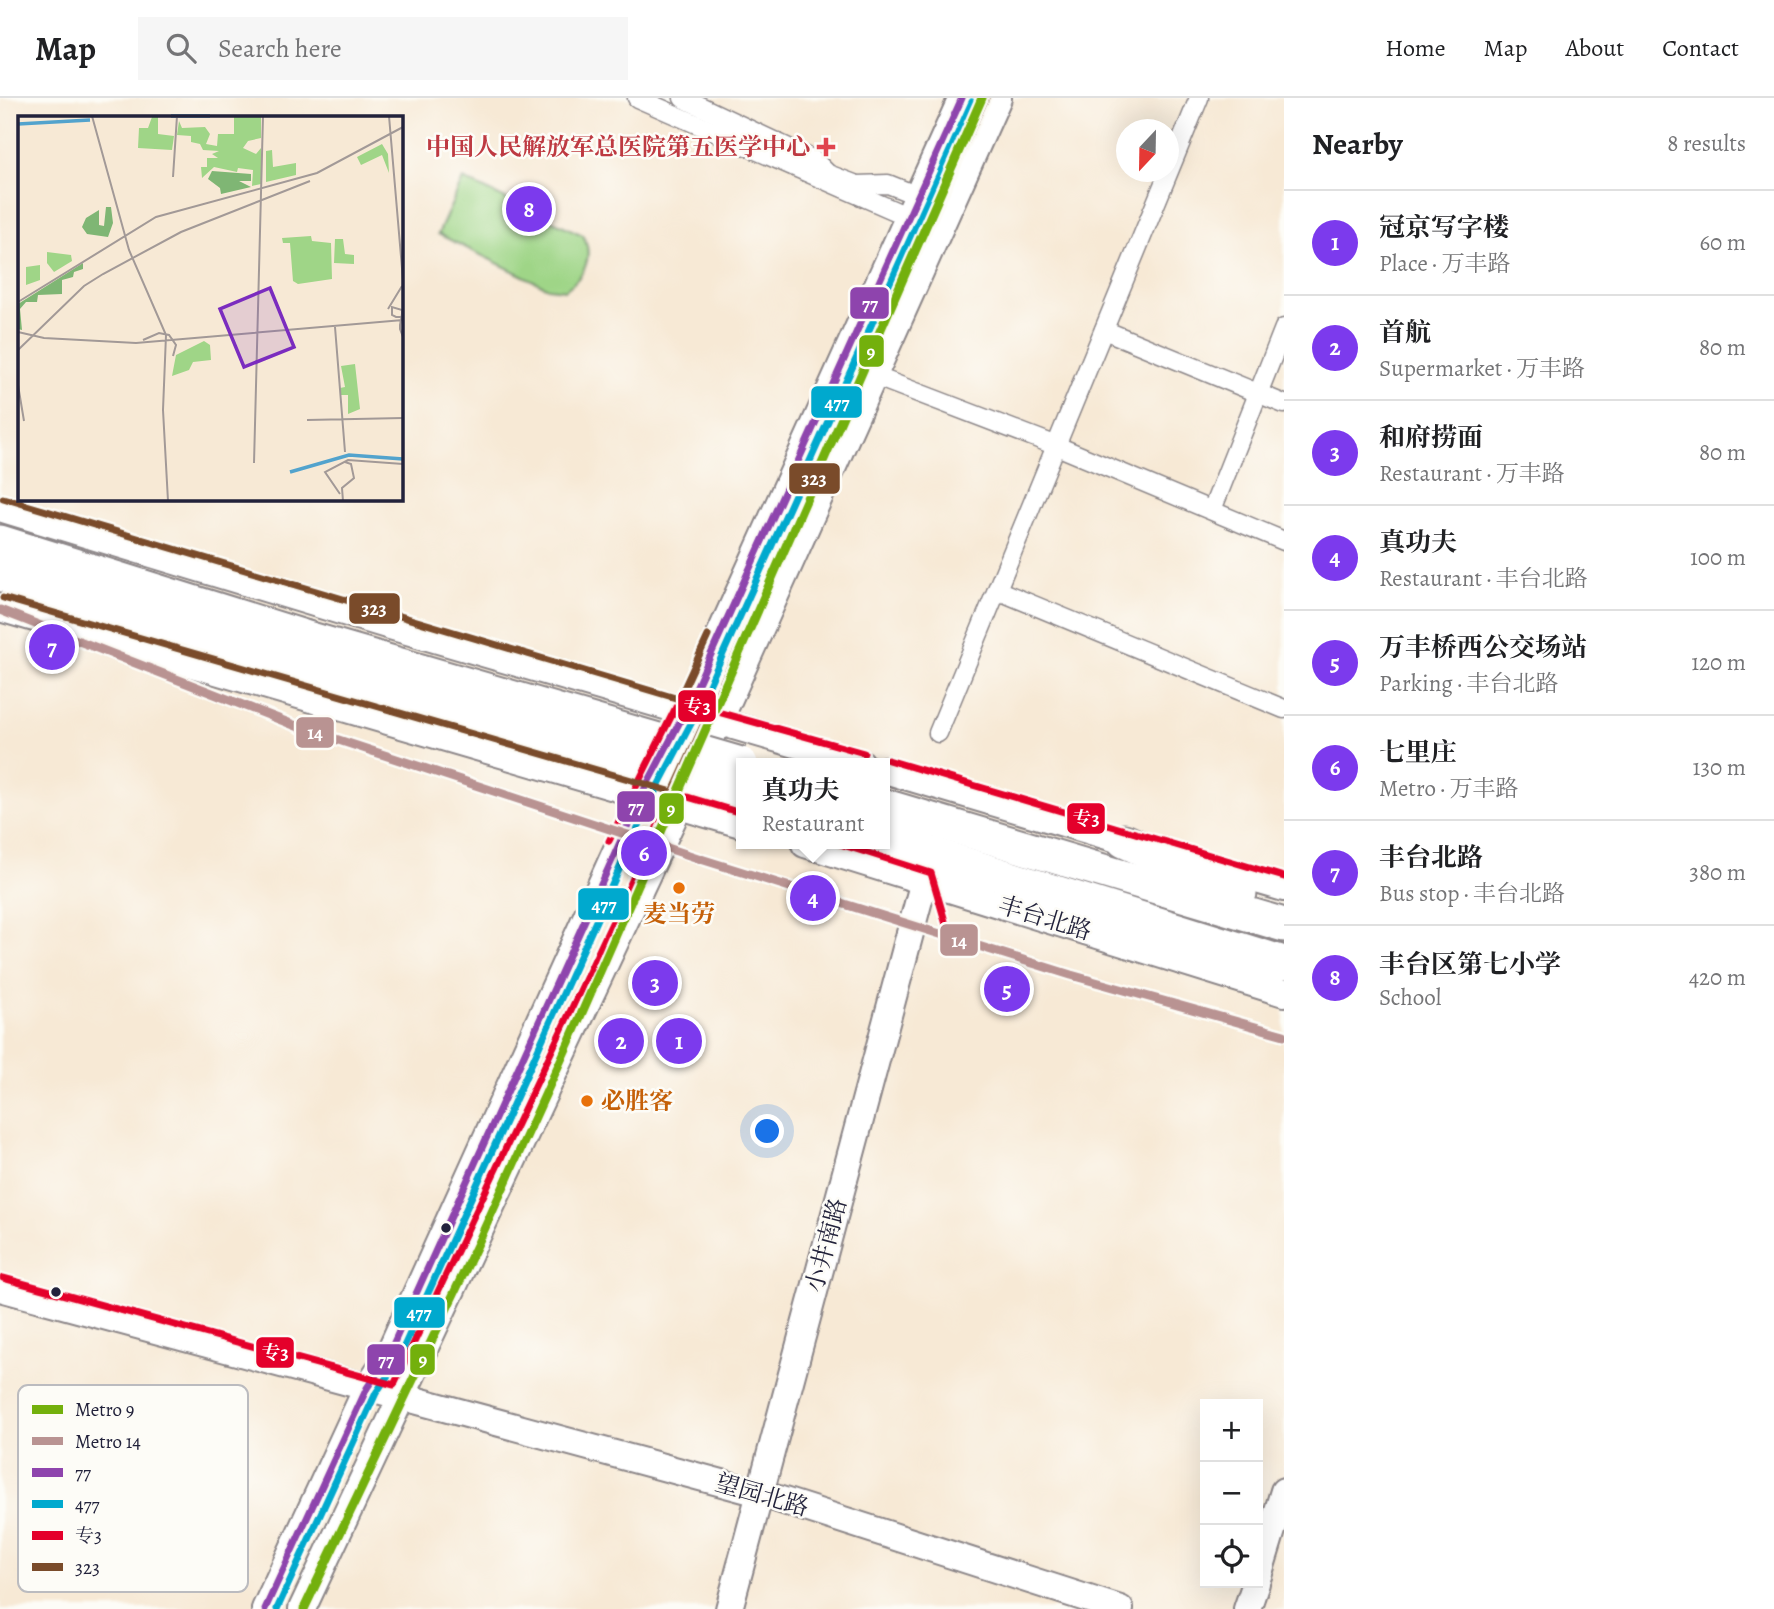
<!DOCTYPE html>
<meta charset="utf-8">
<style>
body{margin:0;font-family:Alegreya,"Noto Serif SC",serif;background:#f6f6f6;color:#202124}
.controls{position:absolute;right:21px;bottom:21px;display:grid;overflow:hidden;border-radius:0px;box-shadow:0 7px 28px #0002}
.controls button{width:63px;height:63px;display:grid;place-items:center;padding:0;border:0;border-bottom:2px solid #e0e0e0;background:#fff;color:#202124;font:35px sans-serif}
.compass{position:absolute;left:1116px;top:21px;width:63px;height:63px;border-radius:50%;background:#fff;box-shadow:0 7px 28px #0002;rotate:202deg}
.you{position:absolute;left:768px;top:1034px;width:24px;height:24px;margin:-18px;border:5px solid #fff;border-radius:50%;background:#1a73e8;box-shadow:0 0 0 10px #1a73e833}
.badge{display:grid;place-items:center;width:46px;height:46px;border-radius:50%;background:#7c3aed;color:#fff;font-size:23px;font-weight:700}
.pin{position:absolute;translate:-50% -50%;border:4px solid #fff;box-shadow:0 2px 7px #0006}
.popup{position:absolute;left:736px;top:660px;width:154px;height:91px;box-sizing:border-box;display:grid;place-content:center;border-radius:0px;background:#fff;filter:drop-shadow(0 2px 5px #0005);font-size:23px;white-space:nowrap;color:#757577}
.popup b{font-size:26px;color:#202124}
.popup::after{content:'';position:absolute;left:50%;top:100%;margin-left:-14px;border:14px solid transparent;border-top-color:#fff}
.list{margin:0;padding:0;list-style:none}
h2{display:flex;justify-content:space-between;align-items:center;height:91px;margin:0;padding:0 28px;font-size:30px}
h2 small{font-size:23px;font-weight:400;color:#757577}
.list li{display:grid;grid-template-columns:46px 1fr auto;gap:21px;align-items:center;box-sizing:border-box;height:105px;padding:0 28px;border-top:2px solid #e0e0e0}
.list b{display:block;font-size:26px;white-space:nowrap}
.list p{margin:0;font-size:23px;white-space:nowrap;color:#757577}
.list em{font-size:23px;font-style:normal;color:#757577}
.icon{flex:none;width:38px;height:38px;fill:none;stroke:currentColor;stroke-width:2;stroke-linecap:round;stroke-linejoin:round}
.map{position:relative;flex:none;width:1284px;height:1511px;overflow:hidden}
header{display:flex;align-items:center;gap:42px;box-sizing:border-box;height:98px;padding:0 35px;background:#fff;border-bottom:2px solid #e0e0e0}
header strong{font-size:33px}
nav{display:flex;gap:38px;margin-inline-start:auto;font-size:24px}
.search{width:490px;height:63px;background:#f6f6f6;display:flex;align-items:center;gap:18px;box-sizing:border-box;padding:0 24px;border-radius:0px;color:#757577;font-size:26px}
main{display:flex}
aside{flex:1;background:#fff}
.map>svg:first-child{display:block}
.park{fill:#9fd587;stroke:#607c61;stroke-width:2}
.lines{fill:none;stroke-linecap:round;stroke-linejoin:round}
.street-casing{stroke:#8c8688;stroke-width:21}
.secondary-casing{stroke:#8c8688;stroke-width:30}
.highway-casing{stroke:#8c8688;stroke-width:37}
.street{stroke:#fff;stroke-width:18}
.secondary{stroke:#fff;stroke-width:26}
.highway{stroke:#fff;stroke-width:33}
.highway-bridge-casing{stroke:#8c8688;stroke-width:37;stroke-linecap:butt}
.highway-bridge{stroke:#fff;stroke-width:33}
.bus-1-casing{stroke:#fdfcf7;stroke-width:12}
.bus-2-casing{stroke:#fdfcf7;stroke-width:12}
.bus-3-casing{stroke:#fdfcf7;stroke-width:12}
.bus-4-casing{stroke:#fdfcf7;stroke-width:12}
.bus-1{stroke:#8e44ad;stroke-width:7}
.bus-2{stroke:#00a9ce;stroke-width:7}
.bus-3{stroke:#e4002b;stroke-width:7}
.bus-4{stroke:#7a4b2a;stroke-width:7}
.metro-1-casing{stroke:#fdfcf7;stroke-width:14}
.metro-2-casing{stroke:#fdfcf7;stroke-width:14}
.metro-1{stroke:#73b00c;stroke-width:9}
.metro-2{stroke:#b99392;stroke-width:9}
.health-dot{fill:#e0444e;stroke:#fdfcf7;stroke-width:2.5}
.food-dot{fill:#e8710a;stroke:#fdfcf7;stroke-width:2.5}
.bus-dot{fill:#22223b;stroke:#fdfcf7;stroke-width:2.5}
.labels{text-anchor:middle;stroke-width:5;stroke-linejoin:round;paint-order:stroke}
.health-label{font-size:24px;font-weight:bold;fill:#be3a42;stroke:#fdfcf7;text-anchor:end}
.food-label{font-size:24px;font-weight:bold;fill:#c56008;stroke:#fdfcf7}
.street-label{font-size:24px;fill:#22223b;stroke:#fdfcf7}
.inset-river{fill:none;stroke:#52a3cd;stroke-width:3.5}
.inset-road{fill:none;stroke:#a29997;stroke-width:2}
.view{fill:#7b2cbf;fill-opacity:0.15;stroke:#7b2cbf;stroke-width:3.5}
.inset-edge{fill:none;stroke:#22223b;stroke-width:3.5}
.key{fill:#fdfcf7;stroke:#bbbbbf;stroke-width:2}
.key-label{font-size:19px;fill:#22223b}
.line-badge{stroke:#fdfcf7;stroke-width:2.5}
.badge-label{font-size:19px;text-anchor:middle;font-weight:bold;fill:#fff}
</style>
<header>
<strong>Map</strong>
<div class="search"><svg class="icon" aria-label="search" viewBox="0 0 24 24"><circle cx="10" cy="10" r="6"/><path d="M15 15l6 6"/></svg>Search here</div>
<nav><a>Home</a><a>Map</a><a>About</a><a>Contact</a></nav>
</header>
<main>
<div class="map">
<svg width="1284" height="1511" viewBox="0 0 1284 1511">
<rect width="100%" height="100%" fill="#fdfcf7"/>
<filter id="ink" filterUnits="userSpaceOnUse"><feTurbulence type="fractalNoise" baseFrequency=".0143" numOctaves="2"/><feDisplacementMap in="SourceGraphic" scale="14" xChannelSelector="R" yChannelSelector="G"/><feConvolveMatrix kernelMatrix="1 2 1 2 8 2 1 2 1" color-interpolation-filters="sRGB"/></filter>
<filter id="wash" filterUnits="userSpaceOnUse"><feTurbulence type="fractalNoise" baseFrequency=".00686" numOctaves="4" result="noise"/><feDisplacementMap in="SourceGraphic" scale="28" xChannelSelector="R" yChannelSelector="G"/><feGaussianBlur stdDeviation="1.57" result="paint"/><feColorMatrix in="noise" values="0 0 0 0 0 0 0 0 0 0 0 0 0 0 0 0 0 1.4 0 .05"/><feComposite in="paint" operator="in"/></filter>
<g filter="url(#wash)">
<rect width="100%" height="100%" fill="#f7e9d5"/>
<path class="park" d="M463 81 583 137C594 159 585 178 565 192L548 190 438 136Z"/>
</g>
<g filter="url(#ink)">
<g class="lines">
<defs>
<g id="street">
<polyline points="637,0 909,119"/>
<polyline points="683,0 814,62 828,76 857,87 888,86 918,98"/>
<polyline points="1104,232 1284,306"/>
<polyline points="874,278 1057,348 1284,443"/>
<polyline points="1212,412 1284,230"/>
<polyline points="997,492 1284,611"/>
<polyline points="938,635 1199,0"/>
</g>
<g id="secondary">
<polyline points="0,410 390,528 861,665"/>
<polyline points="0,510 741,726"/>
<polyline points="885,672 1141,748"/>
<polyline points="805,746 1284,895"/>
<polyline points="1212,769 1284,790"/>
<polyline points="0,1190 759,1395 1120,1511"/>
<polyline points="1258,1478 1284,1393"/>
<polyline points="265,1511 367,1290 387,1260 641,698 685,614 962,0"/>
<polyline points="302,1511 719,623 998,0"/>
<polyline points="729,1511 924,783"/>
<polyline points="1247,1511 1256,1485"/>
</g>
<g id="highway">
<polyline points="0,444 304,539"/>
<polyline points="0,476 294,568"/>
<polyline points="885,708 1284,827"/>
<polyline points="885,741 1284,865"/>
<polyline points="1124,743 1240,795"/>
</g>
</defs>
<use href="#street" class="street-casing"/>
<use href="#secondary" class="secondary-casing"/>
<use href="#highway" class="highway-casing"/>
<use href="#street" class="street"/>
<use href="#secondary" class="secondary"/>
<use href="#highway" class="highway"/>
<defs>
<g id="highway-bridge">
<polyline points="304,539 741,666"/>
<polyline points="294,568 741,699"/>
</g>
</defs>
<use href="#highway-bridge" class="highway-bridge-casing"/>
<use href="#highway-bridge" class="highway-bridge"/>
<defs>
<polyline id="bus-1" points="265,1511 367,1290 387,1260 641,698 685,614 962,0"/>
<polyline id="bus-2" points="277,1511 376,1295 397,1264 650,703 695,618 972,4"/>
<g id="bus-3">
<polyline points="888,662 1284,779"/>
<polyline points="609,743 676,609 682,604 864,655"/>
<polyline points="840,746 931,775 949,837"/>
<polyline points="3,1180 394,1287 670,702 681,697 741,715"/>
</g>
<g id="bus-4">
<polyline points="3,400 679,601 708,538"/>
<polyline points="3,500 673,694 986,0"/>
</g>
</defs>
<use href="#bus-1" class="bus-1-casing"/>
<use href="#bus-2" class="bus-2-casing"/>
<use href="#bus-3" class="bus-3-casing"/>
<use href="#bus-4" class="bus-4-casing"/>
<use href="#bus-1" class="bus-1"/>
<use href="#bus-2" class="bus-2"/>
<use href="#bus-3" class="bus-3"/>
<use href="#bus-4" class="bus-4"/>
<defs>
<polyline id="metro-1" points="304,1511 478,1145 570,942 982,0"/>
<polyline id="metro-2" points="0,512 299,629 704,762 1071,877 1284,937"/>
</defs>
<use href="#metro-1" class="metro-1-casing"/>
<use href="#metro-2" class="metro-2-casing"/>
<use href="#metro-1" class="metro-1"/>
<use href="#metro-2" class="metro-2"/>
</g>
</g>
<path class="health-dot" d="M822.5 38.5h7v7h7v7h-7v7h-7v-7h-7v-7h7z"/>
<g class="food-dot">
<circle cx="679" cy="790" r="7"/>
<circle cx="587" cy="1003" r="7"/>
</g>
<g class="bus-dot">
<circle cx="446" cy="1130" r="6"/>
<circle cx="56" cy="1194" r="6"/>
</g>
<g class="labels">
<g class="health-label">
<text x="810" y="57">中国人民解放军总医院第五医学中心</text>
</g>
<g class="food-label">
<text x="679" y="824">麦当劳</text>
<text x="601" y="1011" text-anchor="start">必胜客</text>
</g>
<g class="street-label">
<text transform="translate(1045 820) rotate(17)" y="8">丰台北路</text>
<text transform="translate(826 1147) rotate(-75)" y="8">小井南路</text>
<text transform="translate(762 1397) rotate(16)" y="8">望园北路</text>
</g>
</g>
<g transform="translate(18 18)">
<rect width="385" height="385" fill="#f7e9d5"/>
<path d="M29 136 53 139 54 145 36 156 29 147Z" fill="#9fd587"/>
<path d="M194 55 233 58V65H221L233 71 203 78 202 72 190 63ZM88 91H93L95 107 90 121 69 118 64 111 68 102 81 94V109L86 110ZM65 147V153L56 156 55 161 44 164V178L20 179 19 186H8L2 193 4 214 0 213V188Z" fill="#7fb674"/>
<path d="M216 0H243V22L230 25 225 32 238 38 243 32V68L234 70 235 54 220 52 219 56 196 51 184 62 183 51H189V42H200L194 38 201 35 185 34 182 28 173 26V20L159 19 161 5 164 12 187 11 192 18 188 28 199 30 200 18H216ZM134 1H140V18L156 20 154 34 120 32 121 12H130ZM364 28 370 38 371 57 364 39 343 49 339 41ZM254 34 255 51 278 47V59L248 66V35ZM293 120 294 125 313 127 314 163 280 168 275 165 272 127H265L264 122ZM317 123H325L327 138 336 139V148L316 147ZM22 149V164L8 169V151ZM186 225 192 229 193 244 175 246 171 254 154 260 158 239ZM337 248 342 293 330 298V279H322V272L327 271 323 250Z" fill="#9fd587"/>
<path class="inset-river" d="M153 0H192M0 8 72 4M272 356 331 339 385 343"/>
<path class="inset-road" d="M74 0 111 134 148 219 145 294 150 385M371 0 385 164M155 61 159 0M0 186 138 101 299 57 385 11M370 193 384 170M384 201H378L374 199V191L384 194V198L382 209V213L385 221M317 211 327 336M0 216 26 222 118 227 385 204M125 224 141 217 151 219 158 229 155 240M0 234 66 170 85 158 163 116 292 65M0 269 6 305M289 304 385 302M236 347 245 0M322 378 307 356 330 344 385 348M325 385 324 372 336 362 333 348 327 346"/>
<path class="view" d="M252 172 276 231 226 251 202 193Z"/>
<rect width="385" height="385" class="inset-edge"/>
</g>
<rect x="18" y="1287" width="230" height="207" rx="10" class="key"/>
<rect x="32" y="1307" width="31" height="9" fill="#73b00c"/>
<rect x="32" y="1339" width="31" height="8" fill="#b99392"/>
<rect x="32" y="1370" width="31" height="9" fill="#8e44ad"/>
<rect x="32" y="1402" width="31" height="8" fill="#00a9ce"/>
<rect x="32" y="1433" width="31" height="9" fill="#e4002b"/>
<rect x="32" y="1465" width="31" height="8" fill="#7a4b2a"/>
<g class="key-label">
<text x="75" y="1318">Metro 9</text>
<text x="75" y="1350">Metro 14</text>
<text x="75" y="1381">77</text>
<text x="75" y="1413">477</text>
<text x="75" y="1444">专3</text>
<text x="75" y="1476">323</text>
</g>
<g class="line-badge">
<rect x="849" y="188" width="41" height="34" rx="7" fill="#8e44ad"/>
<rect x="858" y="236" width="27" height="34" rx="7" fill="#73b00c"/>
<rect x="810" y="287" width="53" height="34" rx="7" fill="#00a9ce"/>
<rect x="788" y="364" width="53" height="33" rx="7" fill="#7a4b2a"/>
<rect x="348" y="494" width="53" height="33" rx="7" fill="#7a4b2a"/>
<rect x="677" y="591" width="40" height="34" rx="7" fill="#e4002b"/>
<rect x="295" y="618" width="40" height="33" rx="7" fill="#b99392"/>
<rect x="616" y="692" width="40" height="33" rx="7" fill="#8e44ad"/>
<rect x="658" y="694" width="27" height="33" rx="7" fill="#73b00c"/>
<rect x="1066" y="704" width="40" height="33" rx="7" fill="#e4002b"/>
<rect x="577" y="789" width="53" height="34" rx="7" fill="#00a9ce"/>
<rect x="939" y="825" width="40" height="34" rx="7" fill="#b99392"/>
<rect x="393" y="1198" width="53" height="33" rx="7" fill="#00a9ce"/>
<rect x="255" y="1238" width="40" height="33" rx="7" fill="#e4002b"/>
<rect x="366" y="1245" width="40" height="33" rx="7" fill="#8e44ad"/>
<rect x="409" y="1245" width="27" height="33" rx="7" fill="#73b00c"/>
</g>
<g class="badge-label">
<text x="870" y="212">77</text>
<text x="871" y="260">9</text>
<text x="837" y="311">477</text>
<text x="814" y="387">323</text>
<text x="374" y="517">323</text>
<text x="697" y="615">专3</text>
<text x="315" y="641">14</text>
<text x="636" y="715">77</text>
<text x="671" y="717">9</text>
<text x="1086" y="727">专3</text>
<text x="604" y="813">477</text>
<text x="959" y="849">14</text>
<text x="419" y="1221">477</text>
<text x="275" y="1261">专3</text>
<text x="386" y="1268">77</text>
<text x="423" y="1268">9</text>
</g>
</svg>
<div class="controls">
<button>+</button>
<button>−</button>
<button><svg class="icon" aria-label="locate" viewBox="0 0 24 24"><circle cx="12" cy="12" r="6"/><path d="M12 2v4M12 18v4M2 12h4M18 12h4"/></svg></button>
</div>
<svg class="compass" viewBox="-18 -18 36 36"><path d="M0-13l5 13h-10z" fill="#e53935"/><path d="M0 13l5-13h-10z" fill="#757577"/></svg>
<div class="you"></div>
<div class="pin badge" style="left:679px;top:943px">1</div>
<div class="pin badge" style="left:621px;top:943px">2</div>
<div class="pin badge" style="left:655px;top:885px">3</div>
<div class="pin badge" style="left:813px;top:800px">4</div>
<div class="popup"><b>真功夫</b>Restaurant</div>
<div class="pin badge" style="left:1007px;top:891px">5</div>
<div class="pin badge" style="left:644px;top:755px">6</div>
<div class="pin badge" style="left:52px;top:549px">7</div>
<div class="pin badge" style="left:529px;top:111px">8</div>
</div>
<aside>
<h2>Nearby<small>8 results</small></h2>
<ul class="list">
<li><span class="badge">1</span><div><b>冠京写字楼</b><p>Place · 万丰路</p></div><em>60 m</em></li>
<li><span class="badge">2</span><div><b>首航</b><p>Supermarket · 万丰路</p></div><em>80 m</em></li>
<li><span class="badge">3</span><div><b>和府捞面</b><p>Restaurant · 万丰路</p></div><em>80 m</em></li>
<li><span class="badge">4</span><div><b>真功夫</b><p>Restaurant · 丰台北路</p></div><em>100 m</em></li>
<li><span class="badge">5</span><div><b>万丰桥西公交场站</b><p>Parking · 丰台北路</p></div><em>120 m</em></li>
<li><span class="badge">6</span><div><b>七里庄</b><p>Metro · 万丰路</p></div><em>130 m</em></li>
<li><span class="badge">7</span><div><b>丰台北路</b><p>Bus stop · 丰台北路</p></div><em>380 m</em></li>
<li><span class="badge">8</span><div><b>丰台区第七小学</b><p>School</p></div><em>420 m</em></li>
</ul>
</aside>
</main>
